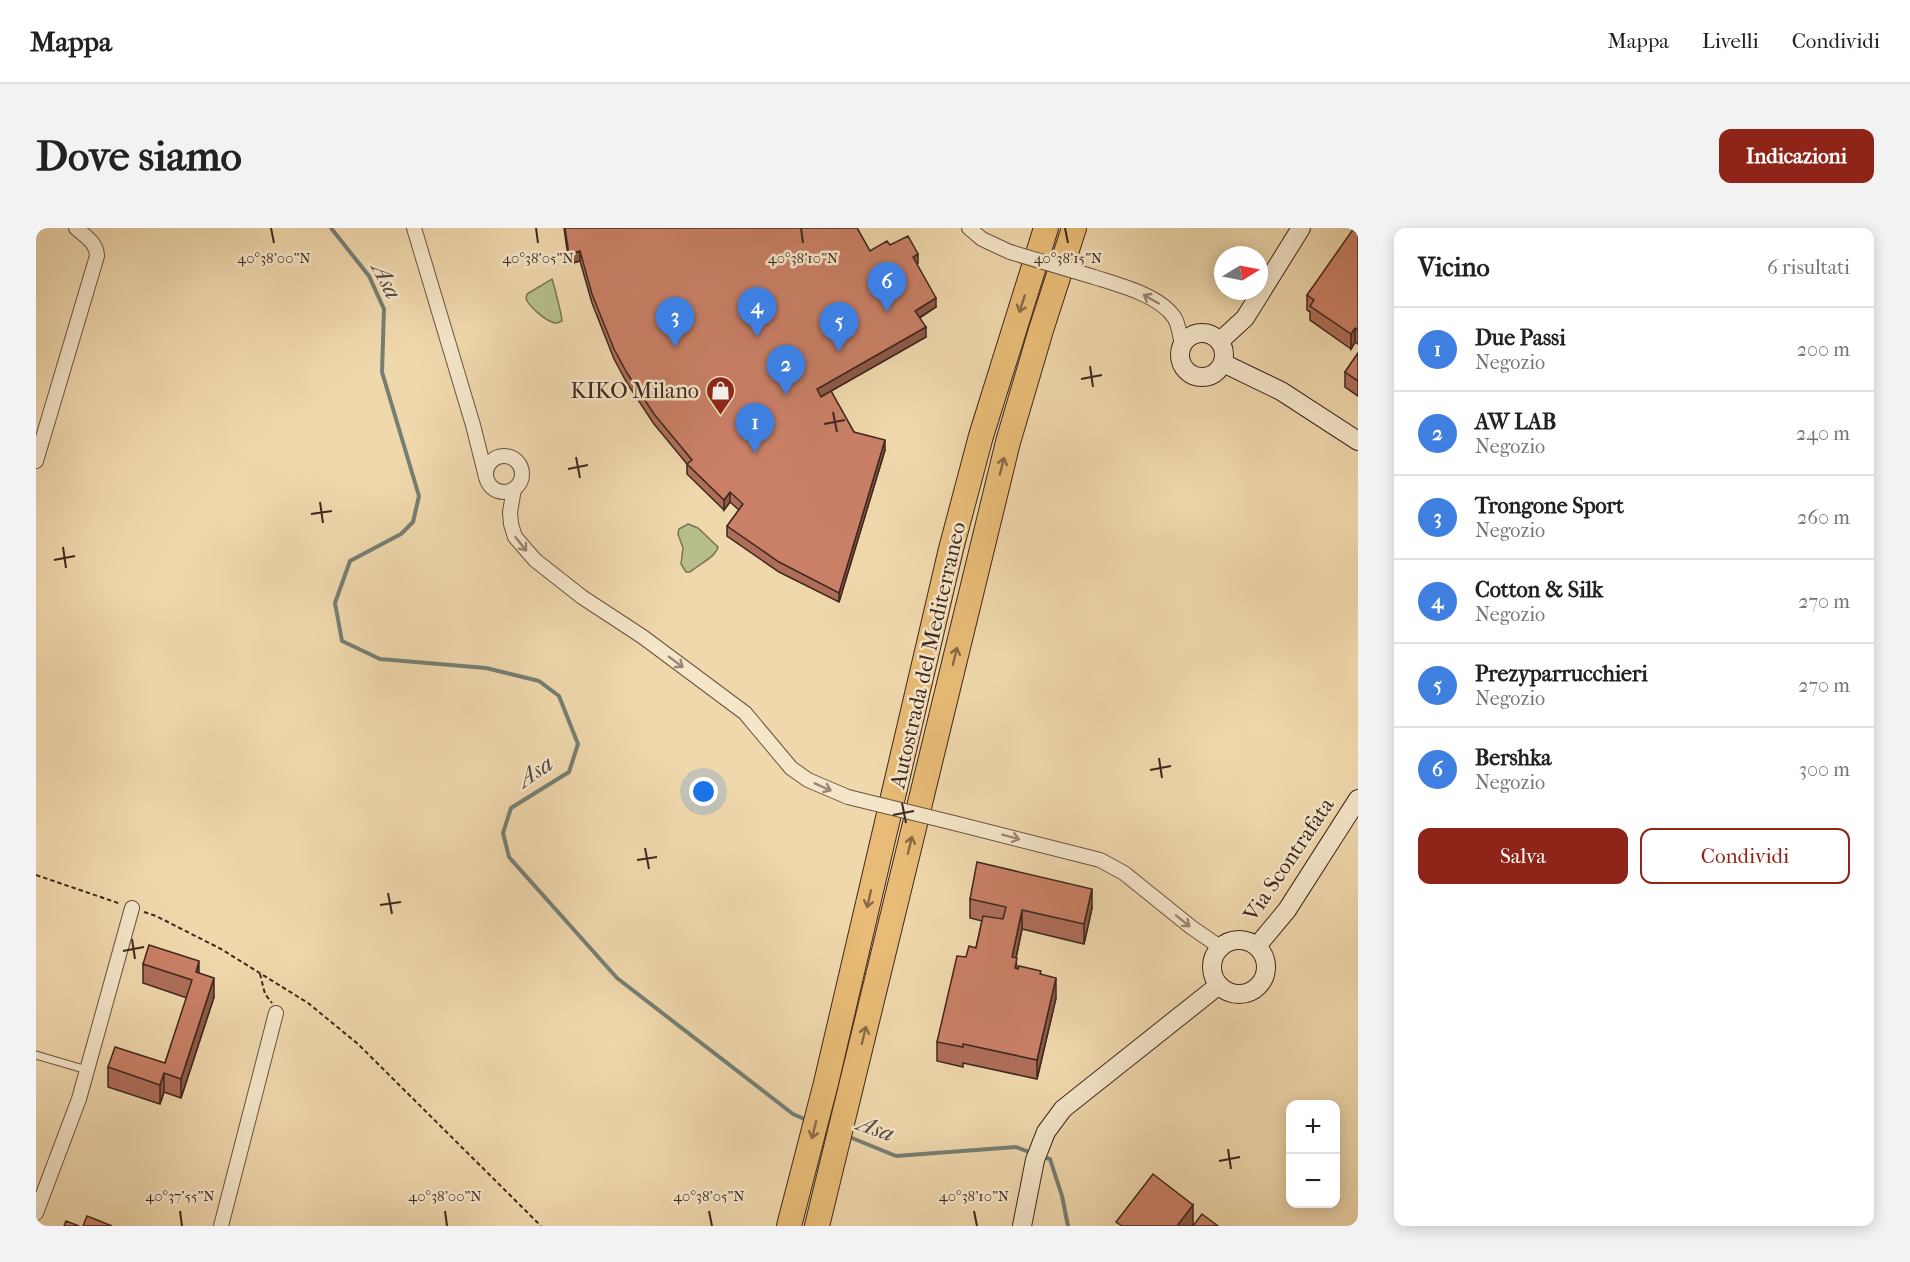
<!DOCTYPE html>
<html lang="it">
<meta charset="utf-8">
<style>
body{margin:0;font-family:"IM FELL French Canon",serif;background:#f2f2f2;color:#222}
.controls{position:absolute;right:18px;bottom:18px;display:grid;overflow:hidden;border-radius:12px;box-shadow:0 3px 15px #0003}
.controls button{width:54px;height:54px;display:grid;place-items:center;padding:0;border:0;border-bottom:2px solid #e0e0e0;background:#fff;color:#222;font:30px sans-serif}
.compass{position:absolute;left:1178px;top:18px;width:54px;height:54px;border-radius:50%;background:#fff;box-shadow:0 3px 15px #0003;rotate:80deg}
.you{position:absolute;left:668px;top:564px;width:21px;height:21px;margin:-15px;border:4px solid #fff;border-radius:50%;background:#1a73e8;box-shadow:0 0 0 9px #1a73e833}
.badge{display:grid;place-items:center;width:39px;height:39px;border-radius:50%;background:#8f2418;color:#fff;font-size:20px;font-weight:700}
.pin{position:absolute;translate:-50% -50px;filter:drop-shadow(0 2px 3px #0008)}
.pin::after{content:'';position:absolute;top:32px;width:21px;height:18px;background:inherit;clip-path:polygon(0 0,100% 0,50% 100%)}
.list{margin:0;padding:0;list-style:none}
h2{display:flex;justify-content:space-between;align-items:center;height:78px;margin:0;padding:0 24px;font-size:26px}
h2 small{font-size:20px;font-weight:400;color:#767676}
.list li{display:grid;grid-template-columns:39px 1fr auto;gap:18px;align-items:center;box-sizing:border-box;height:84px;padding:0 24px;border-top:2px solid #e0e0e0}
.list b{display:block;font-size:22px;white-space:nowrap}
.list p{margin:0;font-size:20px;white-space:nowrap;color:#767676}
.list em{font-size:20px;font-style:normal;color:#767676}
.actions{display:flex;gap:12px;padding:18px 24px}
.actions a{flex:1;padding:14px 0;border:2px solid #8f2418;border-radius:12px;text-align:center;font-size:21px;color:#8f2418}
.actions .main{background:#8f2418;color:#fff}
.map{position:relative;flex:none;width:1322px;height:998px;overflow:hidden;border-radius:12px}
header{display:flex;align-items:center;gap:36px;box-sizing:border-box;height:84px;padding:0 30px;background:#fff;border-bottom:2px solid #e0e0e0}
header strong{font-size:28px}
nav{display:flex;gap:33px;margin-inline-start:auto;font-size:21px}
.intro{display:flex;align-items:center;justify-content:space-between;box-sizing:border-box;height:144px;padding:0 36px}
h1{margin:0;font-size:42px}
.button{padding:15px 27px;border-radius:12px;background:#8f2418;color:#fff;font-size:21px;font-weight:700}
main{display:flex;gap:36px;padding:0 36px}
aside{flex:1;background:#fff;border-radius:12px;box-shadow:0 3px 15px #0003}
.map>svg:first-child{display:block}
.green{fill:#b6bf8c;stroke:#7a7355;stroke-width:1.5}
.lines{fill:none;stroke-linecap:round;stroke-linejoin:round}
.stream{stroke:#757f73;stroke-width:4}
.lane-casing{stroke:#6a5342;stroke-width:9}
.street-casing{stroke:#6a5342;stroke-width:16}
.secondary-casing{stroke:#3e271e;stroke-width:20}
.highway-casing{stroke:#3e271e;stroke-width:26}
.path{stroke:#3e271e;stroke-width:2;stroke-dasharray:4.5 3;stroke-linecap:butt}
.lane{stroke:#f5e6ca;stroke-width:7}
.street{stroke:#f5e6ca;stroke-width:14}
.secondary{stroke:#f5e6ca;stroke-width:18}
.highway{stroke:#e8bc76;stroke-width:24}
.street-bridge-casing{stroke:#6a5342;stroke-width:16;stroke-linecap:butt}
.street-bridge{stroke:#f5e6ca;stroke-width:14}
.wall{fill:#ae6e59;stroke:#3e271e;stroke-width:1.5}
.shaded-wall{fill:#8d5a48;stroke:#3e271e;stroke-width:1.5}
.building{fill:#ca8067;stroke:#3e271e;stroke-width:1.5}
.oneway{stroke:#9a8674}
.oneway2{stroke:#8a6a46}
.ticks{fill:none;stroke:#3e271e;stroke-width:2}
.labels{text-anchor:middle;stroke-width:5;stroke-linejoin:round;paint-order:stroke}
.poi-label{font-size:22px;fill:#3e271e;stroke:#f5e6ca;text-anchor:end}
.street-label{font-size:22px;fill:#3e271e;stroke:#f5e6ca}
.water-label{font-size:24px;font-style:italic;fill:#554c42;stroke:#f5e6ca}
.ticks-label{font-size:15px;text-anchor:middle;fill:#3e271e;stroke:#f5e6ca;stroke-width:5;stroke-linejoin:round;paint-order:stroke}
</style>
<header>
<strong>Mappa</strong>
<nav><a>Mappa</a><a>Livelli</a><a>Condividi</a></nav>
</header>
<div class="intro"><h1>Dove siamo</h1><a class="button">Indicazioni</a></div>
<main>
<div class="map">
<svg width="1322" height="998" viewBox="0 0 1322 998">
<rect width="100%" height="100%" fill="#f0d8ad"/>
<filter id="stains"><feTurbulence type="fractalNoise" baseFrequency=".00333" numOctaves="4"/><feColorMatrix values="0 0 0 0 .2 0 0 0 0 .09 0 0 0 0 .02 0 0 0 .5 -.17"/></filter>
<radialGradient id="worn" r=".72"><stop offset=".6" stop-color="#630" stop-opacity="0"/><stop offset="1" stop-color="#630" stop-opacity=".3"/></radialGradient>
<g class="green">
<path d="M516 51C518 57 526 88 526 93 521 95 520 96 516 94 509 92 491 77 490 70L491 66Z"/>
<path d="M652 296 662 300 682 319C679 330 663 336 654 344H650L645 336 647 320 642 306 643 301Z"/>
</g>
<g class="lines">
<g class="stream">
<polyline points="295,0 333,48 348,81 346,144 383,268 377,294 365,306 314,333 299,375 306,413 344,431 450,440 503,453 523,468 542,516 533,544 475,580 467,605 473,629 581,750 757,886 773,893"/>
<polyline points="811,908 860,928 980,919 996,925"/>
<polyline points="1006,929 1014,931 1026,968 1032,998"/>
</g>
<defs>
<polyline id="lane" points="0,827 51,842"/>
<g id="street">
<polyline points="378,0 437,197 450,249"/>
<polyline points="933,0 946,11 974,24"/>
<path d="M1058 49C1083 57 1123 67 1138 89 1143 96 1144 109 1146 117"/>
<circle cx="468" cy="246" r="18"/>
<path d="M0 233 61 28C61 15 50 9 40 0"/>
<polyline points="478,261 474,284 475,296 479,309 499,332 546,369 607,409 709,485 755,540 772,552 812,569"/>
<polyline points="918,595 1064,632 1088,645 1155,699 1184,719"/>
<polyline points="0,985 43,871 96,680"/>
<polyline points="185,998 240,785"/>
</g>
<g id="secondary">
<circle cx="1166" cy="127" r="22"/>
<polyline points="1184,113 1209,90 1265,0"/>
<polyline points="1187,135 1245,163 1322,213"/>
<circle cx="1203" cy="739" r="27"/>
<polyline points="1221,718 1251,682 1322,571"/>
<polyline points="986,998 999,932 1010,904 1027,881 1183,757"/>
</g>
<g id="highway">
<polyline points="753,998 790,855 915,321 945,208 1010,0"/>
<polyline points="781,998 972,214 1005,102 1038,0"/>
</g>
</defs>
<use href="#lane" class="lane-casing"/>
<use href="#street" class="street-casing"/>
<use href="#secondary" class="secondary-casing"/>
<use href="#highway" class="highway-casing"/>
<g class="path">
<polyline points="0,647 85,676"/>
<polyline points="108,684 120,688 185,721 272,775 322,816 505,998"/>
<polyline points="224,746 229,766 236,775"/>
</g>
<use href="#lane" class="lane"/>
<use href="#street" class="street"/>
<use href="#secondary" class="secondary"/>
<use href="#highway" class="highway"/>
<defs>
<g id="street-bridge">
<polyline points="974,24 1058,49"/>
<polyline points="812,569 918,595"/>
</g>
</defs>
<use href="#street-bridge" class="street-bridge-casing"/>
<use href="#street-bridge" class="street-bridge"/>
</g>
<g class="wall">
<polygon points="528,0 821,0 834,23 854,17 882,35 881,36 900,79 884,90 890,109 795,163 818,204 849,222 803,374 743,344 691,308 691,298 703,282 694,274 688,282 651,246 651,236 618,196 591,155 578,131 556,75 544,33 533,36"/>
<polygon points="1322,0 1322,116 1319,114 1315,121 1274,92 1274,84 1271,82 1271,67"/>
<polygon points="1322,125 1322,168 1309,159 1309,144"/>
<polygon points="934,671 1056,680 1048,716 986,701 980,730 981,740 1005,746 1020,770 1001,851 927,835 927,839 901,833 901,814 930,729 940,720 946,693 934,690"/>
<polygon points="107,736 163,745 178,769 145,870 128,864 124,876 72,859 72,839 129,835 151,770 107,755"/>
</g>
<g class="shaded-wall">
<polygon points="544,23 544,33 533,36 533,26"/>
<polygon points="882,26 882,35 877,39 877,29"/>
<polygon points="900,70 900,79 879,92 879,83"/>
<polygon points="890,99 890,109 781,171 781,161"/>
<polygon points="1319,100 1319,114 1315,121 1315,106"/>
<polygon points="849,212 849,222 803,374 803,365"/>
<polygon points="694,264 694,274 688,282 688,272"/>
<polygon points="1056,661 1056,680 1048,716 1048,696"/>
<polygon points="986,682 986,701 976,749 976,729"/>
<polygon points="163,733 163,753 160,744"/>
<polygon points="178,750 178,769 145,870 145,851"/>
<polygon points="1020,750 1020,770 1001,851 1001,832"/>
<polygon points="128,845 128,864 124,876 124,857"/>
<polygon points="1157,977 1157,997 1156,998 1141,998"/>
</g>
<g class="building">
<polygon points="529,0 821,0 834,23 851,13 854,17 872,8 882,26 877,29 900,70 879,83 890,99 781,161 785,169 795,163 818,204 849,212 803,365 743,334 691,298 707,276 694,264 688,272 651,236 656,232 618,186 591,145 578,121 556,66 544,23 533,26"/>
<polygon points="1318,0 1322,0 1322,102 1319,100 1315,106 1274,78 1278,72 1271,67"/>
<polygon points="1322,125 1322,153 1309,144"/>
<polygon points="941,634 1056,661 1048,696 986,682 976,729 981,730 979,740 982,741 983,738 1005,743 1004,746 1020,750 1001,832 927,816 927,819 901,814 921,728 930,729 933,718 940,720 947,688 967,691 970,679 934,671"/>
<polygon points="113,717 163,733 160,744 178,750 145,851 128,845 124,857 72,839 79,819 129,835 156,752 107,736"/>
<polygon points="1117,946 1157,977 1141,998 1086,998 1080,994"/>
<polygon points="1166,986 1182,998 1157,998"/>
<polygon points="51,988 76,998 47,998"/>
<polygon points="30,993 43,998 28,998"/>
</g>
<defs><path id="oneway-shaft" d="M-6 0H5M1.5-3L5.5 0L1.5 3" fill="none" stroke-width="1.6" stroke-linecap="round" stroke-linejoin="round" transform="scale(1.5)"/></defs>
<g class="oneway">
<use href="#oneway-shaft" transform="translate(1115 71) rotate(-150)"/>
<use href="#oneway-shaft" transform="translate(485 316) rotate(52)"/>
<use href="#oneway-shaft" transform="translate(640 434) rotate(37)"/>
<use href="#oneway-shaft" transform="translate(787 559) rotate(24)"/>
<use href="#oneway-shaft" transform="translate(975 609) rotate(15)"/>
<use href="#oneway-shaft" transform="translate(1147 693) rotate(39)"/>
</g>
<g class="oneway2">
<use href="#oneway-shaft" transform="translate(986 76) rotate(108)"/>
<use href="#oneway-shaft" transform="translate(966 238) rotate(-76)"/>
<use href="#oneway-shaft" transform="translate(919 428) rotate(-76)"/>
<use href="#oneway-shaft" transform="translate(874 617) rotate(-76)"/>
<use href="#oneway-shaft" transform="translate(833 671) rotate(103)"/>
<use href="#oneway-shaft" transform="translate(828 807) rotate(-76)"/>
<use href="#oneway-shaft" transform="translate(778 902) rotate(104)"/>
</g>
<path class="ticks" d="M235 0 238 15M500 0 502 15M765 0 767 15M1029 0 1032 15M1054 138 1057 159M1045 151 1066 147M797 184 801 204M788 196 809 192M540 229 544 250M532 241 552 237M284 274 287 295M275 286 296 283M27 319 30 340M18 332 39 328M1123 530 1126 550M1114 542 1135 538M866 575 870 595M857 587 878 583M609 620 613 641M601 632 621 629M352 665 356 686M344 677 365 674M96 711 99 731M87 723 108 719M1192 921 1195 941M1183 933 1204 929M144 983 146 998M409 983 411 998M673 983 676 998M938 983 941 998"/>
<defs>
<symbol id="shop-pin" viewBox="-11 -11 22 30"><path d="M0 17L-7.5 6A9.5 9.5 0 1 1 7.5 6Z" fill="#8f2418" stroke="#f5e6ca"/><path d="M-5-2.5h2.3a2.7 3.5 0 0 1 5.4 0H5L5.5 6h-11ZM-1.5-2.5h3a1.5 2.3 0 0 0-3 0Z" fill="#fff"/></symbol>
</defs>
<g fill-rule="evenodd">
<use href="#shop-pin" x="668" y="146" width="33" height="45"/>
</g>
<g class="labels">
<g class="poi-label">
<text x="663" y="170">KIKO Milano</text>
</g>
<g class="street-label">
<text transform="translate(891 427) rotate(-77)" y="8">Autostrada del Mediterraneo</text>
<text transform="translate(1252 631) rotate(-56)" y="8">Via Scontrafata</text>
</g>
<g class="water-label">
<text transform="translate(351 53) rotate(64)" y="8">Asa</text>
<text transform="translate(499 543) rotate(-33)" y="8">Asa</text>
<text transform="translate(840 900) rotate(21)" y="8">Asa</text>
</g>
</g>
<g class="ticks-label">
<text x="238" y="35">40°38'00"N</text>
<text x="502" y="35">40°38'05"N</text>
<text x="767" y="35">40°38'10"N</text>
<text x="1032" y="35">40°38'15"N</text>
<text x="144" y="973">40°37'55"N</text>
<text x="409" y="973">40°38'00"N</text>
<text x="673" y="973">40°38'05"N</text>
<text x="938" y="973">40°38'10"N</text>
</g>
<rect width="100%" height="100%" filter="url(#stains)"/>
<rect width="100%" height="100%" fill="url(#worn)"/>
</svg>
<div class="controls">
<button>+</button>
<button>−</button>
</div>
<svg class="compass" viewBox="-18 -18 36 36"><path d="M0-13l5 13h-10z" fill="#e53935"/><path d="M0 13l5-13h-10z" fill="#767676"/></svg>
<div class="you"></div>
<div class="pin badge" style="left:719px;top:225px;background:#3f7fe0">1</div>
<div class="pin badge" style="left:750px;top:167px;background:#3f7fe0">2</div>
<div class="pin badge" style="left:639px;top:119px;background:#3f7fe0">3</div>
<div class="pin badge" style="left:721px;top:109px;background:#3f7fe0">4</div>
<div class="pin badge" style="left:803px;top:124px;background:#3f7fe0">5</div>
<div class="pin badge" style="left:851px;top:84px;background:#3f7fe0">6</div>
</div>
<aside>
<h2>Vicino<small>6 risultati</small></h2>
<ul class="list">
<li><span class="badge" style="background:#3f7fe0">1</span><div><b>Due Passi</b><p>Negozio</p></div><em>200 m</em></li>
<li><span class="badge" style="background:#3f7fe0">2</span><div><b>AW LAB</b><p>Negozio</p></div><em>240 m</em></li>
<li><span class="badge" style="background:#3f7fe0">3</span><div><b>Trongone Sport</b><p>Negozio</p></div><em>260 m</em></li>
<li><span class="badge" style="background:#3f7fe0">4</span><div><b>Cotton &amp; Silk</b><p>Negozio</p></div><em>270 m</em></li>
<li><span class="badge" style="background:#3f7fe0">5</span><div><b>Prezyparrucchieri</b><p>Negozio</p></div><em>270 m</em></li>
<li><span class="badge" style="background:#3f7fe0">6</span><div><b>Bershka</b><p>Negozio</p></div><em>300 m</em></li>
</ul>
<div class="actions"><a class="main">Salva</a><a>Condividi</a></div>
</aside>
</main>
